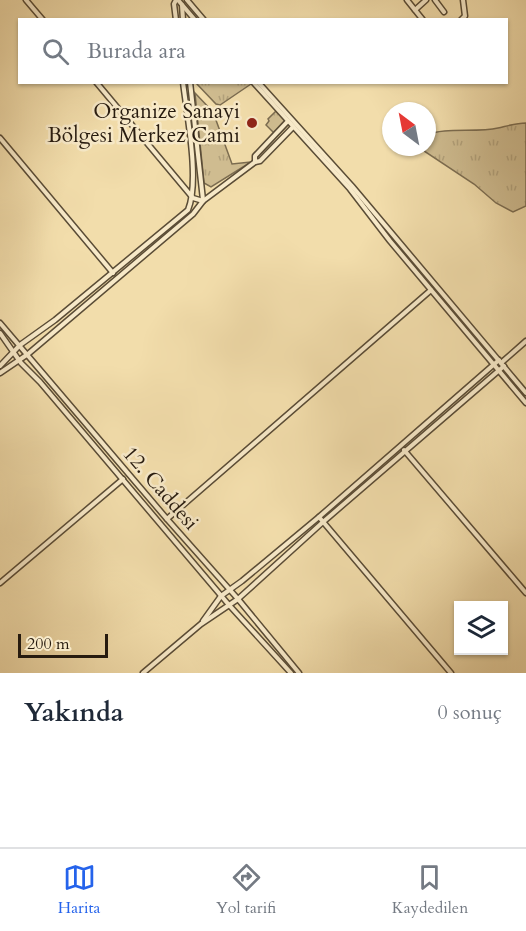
<!DOCTYPE html>
<html lang="tr">
<meta charset="utf-8">
<style>
body{margin:0;font-family:Cardo,serif;background:#f2f2f3;color:#1f2937}
.controls{position:absolute;right:18px;bottom:18px;display:grid;overflow:hidden;border-radius:0px;box-shadow:0 2px 4px #0004}
.controls button{width:54px;height:54px;display:grid;place-items:center;padding:0;border:0;border-bottom:2px solid #e0e1e3;background:#fff;color:#1f2937;font:30px sans-serif}
.compass{position:absolute;left:382px;top:102px;width:54px;height:54px;border-radius:50%;background:#fff;box-shadow:0 2px 4px #0004;rotate:328deg}
.scale{position:absolute;left:18px;bottom:15px;width:90px;box-sizing:border-box;padding-left:6px;border:3px solid #271b0f;border-top:0;font-size:16px;line-height:21px;white-space:nowrap;color:#271b0f;-webkit-text-stroke:4px #f7e9c8;paint-order:stroke}
.list{margin:0;padding:0;list-style:none}
h2{display:flex;justify-content:space-between;align-items:center;height:78px;margin:0;padding:0 24px;font-size:26px}
h2 small{font-size:20px;font-weight:400;color:#747a83}
.icon{flex:none;width:33px;height:33px;fill:none;stroke:currentColor;stroke-width:2;stroke-linecap:round;stroke-linejoin:round}
.map{position:relative;flex:none;width:526px;height:673px;overflow:hidden}
.search{position:absolute;background:#fff;box-shadow:0 2px 4px #0004;left:18px;right:18px;top:18px;height:66px;display:flex;align-items:center;gap:15px;box-sizing:border-box;padding:0 21px;border-radius:0px;color:#747a83;font-size:22px}
.sheet{height:174px;background:#fff}
nav{display:flex;justify-content:space-around;align-items:center;box-sizing:border-box;height:84px;border-top:2px solid #e0e1e3;background:#fff;font-size:16px;color:#747a83}
nav a{display:grid;justify-items:center;gap:3px}
nav .on{color:#2563eb}
.map>svg:first-child{display:block}
.grass{fill:url(#grass-tufts);stroke:#7b6c50;stroke-width:1.5}
.lines{fill:none;stroke-linecap:round;stroke-linejoin:round}
.minor-casing{stroke:#5a4c36;stroke-width:7}
.minor{stroke:#f7e9c8;stroke-width:4}
.poi-dot{fill:#8f2418;stroke:#f7e9c8;stroke-width:2}
.labels{text-anchor:middle;stroke-width:5;stroke-linejoin:round;paint-order:stroke}
.poi-label{font-size:21px;fill:#271b0f;stroke:#f7e9c8;text-anchor:end}
.street-label{font-size:21px;fill:#271b0f;stroke:#f7e9c8}
</style>
<div class="map">
<svg width="526" height="673" viewBox="0 0 526 673">
<defs>
<pattern id="grass-tufts" width="24" height="20" patternUnits="userSpaceOnUse" patternTransform="scale(1.5)"><rect width="24" height="20" fill="#cfbc90"/><path d="M3 7l-1-3M5 7V3M7 7l1-3M15 17l-1-3M17 17v-4M19 17l1-3" fill="none" stroke="#b2a17b"/></pattern>
</defs>
<rect width="100%" height="100%" fill="#f2ddab"/>
<filter id="stains"><feTurbulence type="fractalNoise" baseFrequency=".00333" numOctaves="4"/><feColorMatrix values="0 0 0 0 .2 0 0 0 0 .09 0 0 0 0 .02 0 0 0 .5 -.17"/></filter>
<radialGradient id="worn" r=".72"><stop offset=".6" stop-color="#630" stop-opacity="0"/><stop offset="1" stop-color="#630" stop-opacity=".3"/></radialGradient>
<g class="grass">
<polygon points="250,83 251,84 220,105 216,104 196,83"/>
<polygon points="195,93 213,112 232,164 251,162 211,187 204,183"/>
<polygon points="276,111 286,121 274,133 266,125 269,121 268,119"/>
<path d="M526 123V206L513 212 496 203 474 184 418 147H427V135C444 127 477 133 498 128 507 126 516 123 526 123Z"/>
</g>
<g class="lines">
<defs>
<g id="minor">
<polyline points="26,0 43,20"/>
<polyline points="176,0 174,4 176,20"/>
<polyline points="178,0 195,20"/>
<polyline points="187,0 204,20"/>
<polyline points="407,0 423,20"/>
<polyline points="435,0 444,12"/>
<polyline points="182,5 183,20"/>
<polyline points="415,10 426,0"/>
<polyline points="461,20 465,16 463,0"/>
<polyline points="96,82 193,198 203,201"/>
<polyline points="190,82 203,200"/>
<polyline points="253,82 350,189 390,241 526,403"/>
<polyline points="258,82 352,186 526,393"/>
<polyline points="0,138 113,273"/>
<polyline points="255,162 255,156 288,121"/>
<polyline points="0,323 167,519 238,599 299,673"/>
<polyline points="0,333 21,363 40,382 229,605 291,673"/>
<polyline points="501,363 526,341"/>
<path d="M0 366 20 345 55 320 188 210C200 181 187 116 183 82"/>
<polyline points="0,373 28,354 193,214 203,201 255,162 260,161 293,127"/>
<polyline points="404,450 526,593"/>
<polyline points="319,517 451,673"/>
<polyline points="167,519 431,290"/>
<polyline points="0,583 123,479"/>
<polyline points="203,621 221,596 242,581 319,517 499,360"/>
<polyline points="143,673 201,624 238,599 323,522 504,366"/>
</g>
</defs>
<use href="#minor" class="minor-casing"/>
<use href="#minor" class="minor"/>
</g>
<circle class="poi-dot" cx="252" cy="123" r="6"/>
<g class="labels">
<g class="poi-label">
<text x="240" y="118">Organize Sanayi<tspan x="240" dy="24">Bölgesi Merkez Cami</tspan></text>
</g>
<g class="street-label">
<text transform="translate(161 488) rotate(49)" y="7">12. Caddesi</text>
</g>
</g>
<rect width="100%" height="100%" filter="url(#stains)"/>
<rect width="100%" height="100%" fill="url(#worn)"/>
</svg>
<div class="controls">
<button><svg class="icon" aria-label="layers" viewBox="0 0 24 24"><path d="M12 4l9 5-9 5-9-5zM3 14l9 5 9-5"/></svg></button>
</div>
<svg class="compass" viewBox="-18 -18 36 36"><path d="M0-13l5 13h-10z" fill="#e53935"/><path d="M0 13l5-13h-10z" fill="#747a83"/></svg>
<div class="scale">200 m</div>
<div class="search"><svg class="icon" aria-label="search" viewBox="0 0 24 24"><circle cx="10" cy="10" r="6"/><path d="M15 15l6 6"/></svg>Burada ara</div>
</div>
<section class="sheet">
<h2>Yakında<small>0 sonuç</small></h2>
<ul class="list">
</ul>
</section>
<nav>
<a class="on"><svg class="icon" aria-label="map" viewBox="0 0 24 24"><path d="M3 6l6-2 6 2 6-2v14l-6 2-6-2-6 2zM9 4v14M15 6v14"/></svg>Harita</a>
<a><svg class="icon" aria-label="directions" viewBox="0 0 24 24"><path d="M12 3l9 9-9 9-9-9zM9 14v-3h6M13 9l2 2-2 2"/></svg>Yol tarifi</a>
<a><svg class="icon" aria-label="saved" viewBox="0 0 24 24"><path d="M7 4h10v16l-5-4-5 4z"/></svg>Kaydedilen</a>
</nav>
